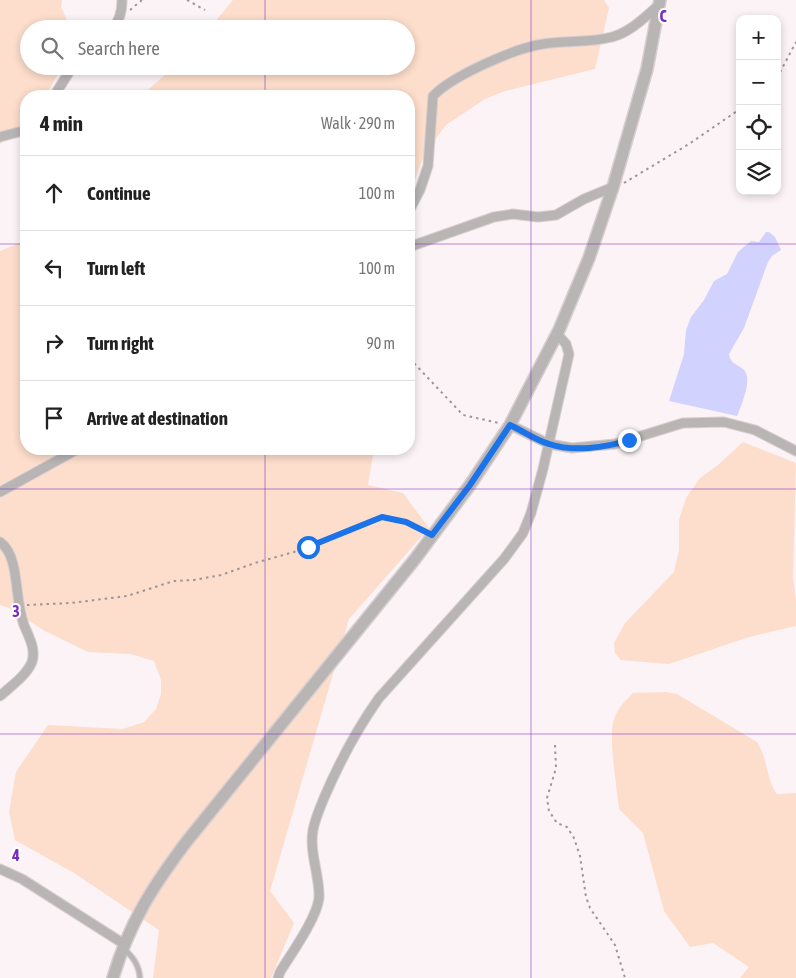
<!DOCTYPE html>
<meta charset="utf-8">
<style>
body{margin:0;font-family:"Asap Condensed",sans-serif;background:#f2f2f2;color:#222}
.controls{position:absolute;right:15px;top:15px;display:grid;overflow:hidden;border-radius:10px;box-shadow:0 2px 8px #0003}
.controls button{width:45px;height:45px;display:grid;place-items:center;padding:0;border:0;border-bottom:1px solid #e0e0e0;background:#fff;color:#222;font:25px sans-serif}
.stop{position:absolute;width:15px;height:15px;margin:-11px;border:4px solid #1a73e8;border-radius:50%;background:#fff}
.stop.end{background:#1a73e8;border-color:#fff;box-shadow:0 1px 5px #0008}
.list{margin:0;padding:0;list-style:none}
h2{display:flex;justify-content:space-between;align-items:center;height:65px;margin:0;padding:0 20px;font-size:21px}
h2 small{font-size:16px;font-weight:400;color:#767676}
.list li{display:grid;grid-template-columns:32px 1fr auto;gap:15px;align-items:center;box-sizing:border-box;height:75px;padding:0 20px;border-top:1px solid #e0e0e0}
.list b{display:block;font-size:19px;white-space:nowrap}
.list em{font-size:16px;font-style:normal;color:#767676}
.icon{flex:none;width:28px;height:28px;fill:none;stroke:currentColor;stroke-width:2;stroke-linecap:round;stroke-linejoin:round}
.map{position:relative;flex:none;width:796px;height:978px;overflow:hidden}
.search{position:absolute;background:#fff;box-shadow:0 2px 8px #0003;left:20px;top:20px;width:395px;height:55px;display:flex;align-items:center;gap:12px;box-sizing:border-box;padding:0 18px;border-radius:28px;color:#767676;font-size:19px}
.panel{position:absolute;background:#fff;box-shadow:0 2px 8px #0003;left:20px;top:90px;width:395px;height:365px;border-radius:20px}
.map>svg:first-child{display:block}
.green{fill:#fdddcb}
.water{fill:#d1d2fd}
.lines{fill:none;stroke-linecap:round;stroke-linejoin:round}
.service-casing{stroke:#d6ced1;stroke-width:7}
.minor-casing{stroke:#d6ced1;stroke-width:11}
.tertiary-casing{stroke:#d6ced1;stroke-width:14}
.path{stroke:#9c9599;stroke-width:2;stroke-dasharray:2.5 4;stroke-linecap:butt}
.service{stroke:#b9b5b5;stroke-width:4.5}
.minor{stroke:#b9b5b5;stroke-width:9}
.tertiary{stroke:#b9b5b5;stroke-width:11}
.route{stroke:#1a73e8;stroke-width:6}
.grid{fill:none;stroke:#7b2cbf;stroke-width:1;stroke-opacity:0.55}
.grid-label{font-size:16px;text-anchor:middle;font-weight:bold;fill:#7b2cbf;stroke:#fff;stroke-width:4;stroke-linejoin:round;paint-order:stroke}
</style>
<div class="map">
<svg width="796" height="978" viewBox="0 0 796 978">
<rect width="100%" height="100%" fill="#fcf3f7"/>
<g class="green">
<polygon points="0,0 62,0 61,7 71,29 29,29 29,66 62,66 46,96 26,96 26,122 0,144"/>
<polygon points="233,0 604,0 609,8 595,69 505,91 485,99 446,125 425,153 409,195 409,96 146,96 149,89 175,66 406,66 406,29 209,29"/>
<polygon points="26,240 26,449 374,449 368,485 403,493 429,528 349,619 270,891 294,923 271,978 153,978 159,930 74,873 15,840 9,812 16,772 48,725 123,729 144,722 156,709 161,694 161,680 154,661 130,654 88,652 45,631 9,608 0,605 0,251"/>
<polygon points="743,442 796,463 793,578 796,600 796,626 749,637 669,664 621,660 615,653 614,643 625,623 674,572 679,550 679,520 686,498 700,478 718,465"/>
<path d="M665 692 677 694 757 742C768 759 766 779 777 794L796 793V978H740L749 967 713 943 690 947 664 911 643 833 619 809C617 788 608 737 614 719 618 708 625 701 633 693Z"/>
</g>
<path class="water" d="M766 232H769L775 237 781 250 772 256 768 262 744 328 729 354C730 364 738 364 744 370 753 379 741 406 737 416L669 401 684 354 686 330 691 317 704 300 714 281 727 274 738 252 751 241 759 242Z"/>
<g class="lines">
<defs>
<path id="service" d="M124 949C133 957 139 965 140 978"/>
<g id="minor">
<path d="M112 29C120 21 122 11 122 0"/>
<polyline points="54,96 73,66"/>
<polyline points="0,137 26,130"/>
<path d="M409 211 420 190 428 166 433 96C452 76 515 48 543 44 566 40 590 43 612 37 631 32 646 16 660 4"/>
<polyline points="409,247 494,217 513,214 538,217 556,215 584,199 613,187"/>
<polyline points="510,425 549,444 572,448 615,444 683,423 724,422 755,430 796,451"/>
<polyline points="0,492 78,449"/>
<path d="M0 542C7 547 11 556 13 564 18 584 17 606 24 625 29 637 36 649 32 662 26 676 11 686 0 696"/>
<polyline points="0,869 22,879 124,944"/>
<path d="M278 978 280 972C291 954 317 918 319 898 320 876 309 853 313 830 315 819 320 808 324 798 339 763 357 729 379 698L504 559 523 533 531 513 543 469 569 354 566 344 557 334"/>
</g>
<path id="tertiary" d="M113 978C129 923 153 886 187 841L415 559 470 485 510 425 559 330 589 258 613 187 647 69 660 0"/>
</defs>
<use href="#service" class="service-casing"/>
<use href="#minor" class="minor-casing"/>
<use href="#tertiary" class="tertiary-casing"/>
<g class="path">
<polyline points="187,0 205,10"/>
<polyline points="130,10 142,0"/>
<polyline points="777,78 796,42"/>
<polyline points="624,183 689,144 740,109"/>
<polyline points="409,360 411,360 463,415 499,423"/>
<polyline points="27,605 71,603 127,596 174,581 194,580 221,575 255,563 294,552 382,517 406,522 423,530"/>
<polyline points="555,745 556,768 547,798 549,811 557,823 567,827 574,838 580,856 586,897 590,908 615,945 625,978"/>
</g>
<use href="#service" class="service"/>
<use href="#minor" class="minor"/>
<use href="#tertiary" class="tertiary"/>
</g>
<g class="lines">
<path class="route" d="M308 547 382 517 406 522 432 535 470 485 510 425C523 431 535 440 549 444 573 452 605 448 629 440"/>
</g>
<path class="grid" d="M265 0V29M531 0V978M265 66V96M0 244H26M409 244H796M265 449V978M0 489H796M0 734H796"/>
<g class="grid-label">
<text x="663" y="22">C</text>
<text x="16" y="617">3</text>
<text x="16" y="861">4</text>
</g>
</svg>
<div class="controls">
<button>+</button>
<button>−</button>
<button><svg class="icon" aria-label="locate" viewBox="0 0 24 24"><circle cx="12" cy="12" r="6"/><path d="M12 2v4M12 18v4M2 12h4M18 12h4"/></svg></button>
<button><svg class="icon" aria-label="layers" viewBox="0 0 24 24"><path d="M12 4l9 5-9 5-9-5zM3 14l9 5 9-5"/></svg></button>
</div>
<div class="stop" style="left:308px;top:547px"></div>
<div class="stop end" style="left:629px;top:440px"></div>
<div class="search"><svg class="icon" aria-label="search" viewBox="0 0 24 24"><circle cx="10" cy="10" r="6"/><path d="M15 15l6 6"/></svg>Search here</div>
<section class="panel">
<h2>4 min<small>Walk · 290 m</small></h2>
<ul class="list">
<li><svg class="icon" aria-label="ahead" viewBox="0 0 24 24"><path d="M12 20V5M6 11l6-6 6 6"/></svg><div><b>Continue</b></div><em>100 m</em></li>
<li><svg class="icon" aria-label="left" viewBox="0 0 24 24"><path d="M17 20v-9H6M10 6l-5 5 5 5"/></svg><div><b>Turn left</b></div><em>100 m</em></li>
<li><svg class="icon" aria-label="right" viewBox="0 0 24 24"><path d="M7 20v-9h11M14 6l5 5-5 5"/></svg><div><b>Turn right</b></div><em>90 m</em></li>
<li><svg class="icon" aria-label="arrive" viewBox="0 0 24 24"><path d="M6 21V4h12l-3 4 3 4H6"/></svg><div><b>Arrive at destination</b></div></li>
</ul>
</section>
</div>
